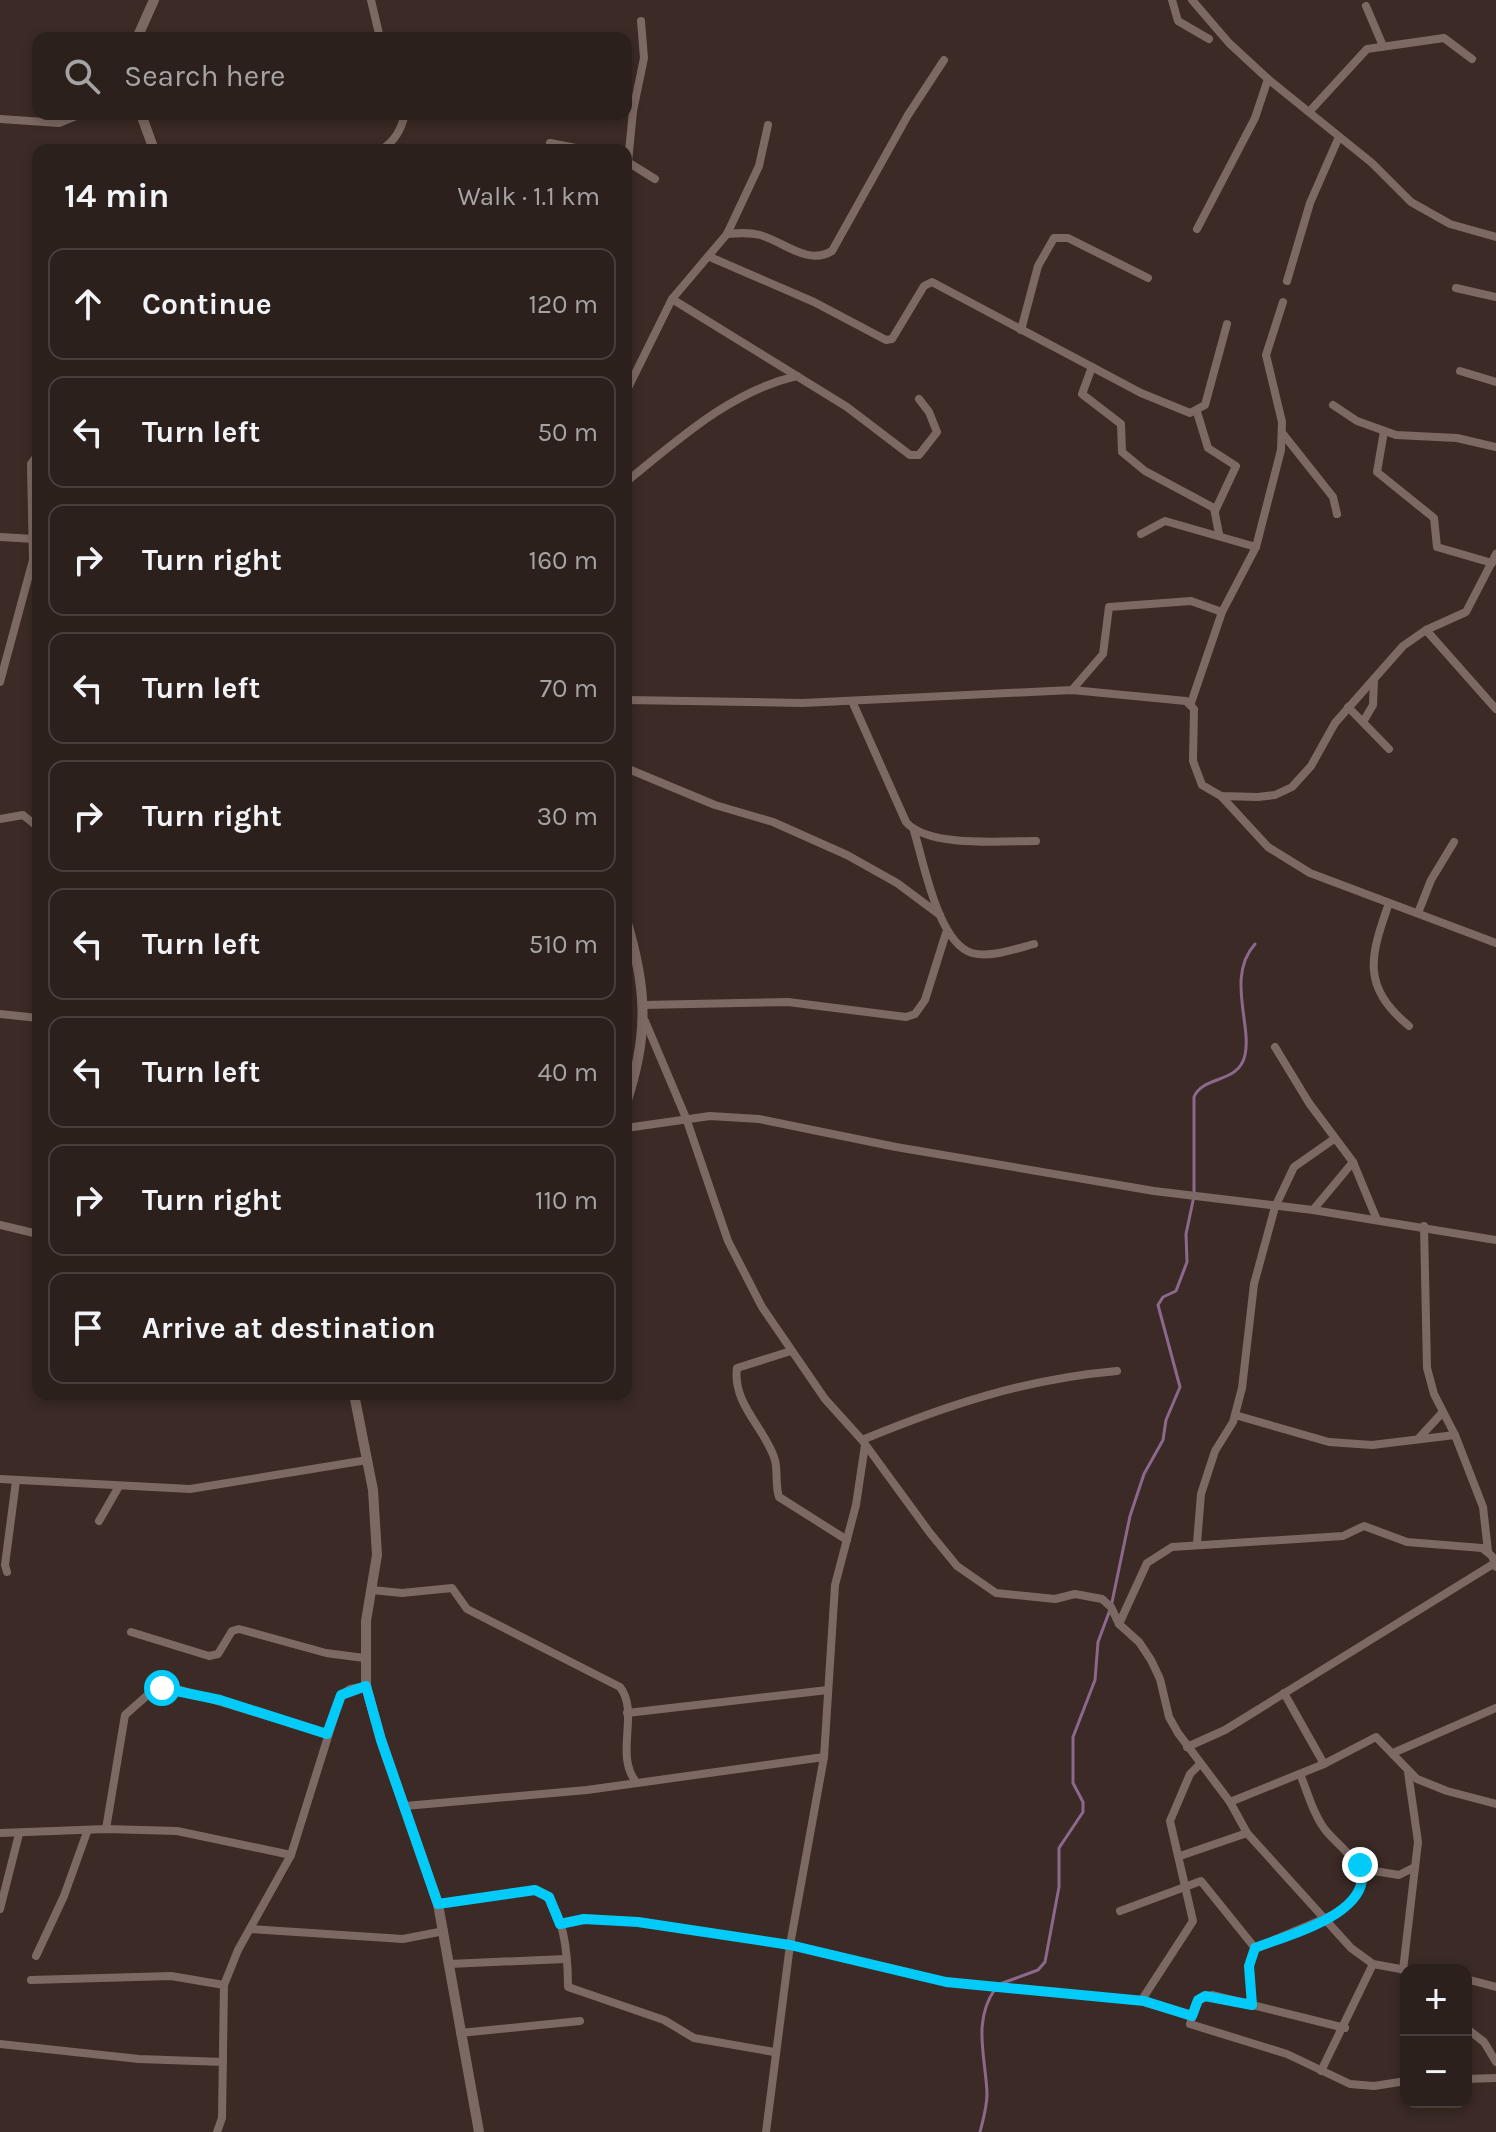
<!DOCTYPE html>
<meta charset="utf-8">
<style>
body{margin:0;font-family:Karla,sans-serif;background:#382d29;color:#f1f3f6}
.controls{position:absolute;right:24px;bottom:24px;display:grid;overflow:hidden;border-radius:16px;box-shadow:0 4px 12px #0003}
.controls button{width:72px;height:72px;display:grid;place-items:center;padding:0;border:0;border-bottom:2px solid #483e3b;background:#2c201c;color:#f1f3f6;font:40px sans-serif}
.stop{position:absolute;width:24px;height:24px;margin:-18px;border:6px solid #02cbf9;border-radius:50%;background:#fff}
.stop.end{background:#02cbf9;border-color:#fff;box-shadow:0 2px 8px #0008}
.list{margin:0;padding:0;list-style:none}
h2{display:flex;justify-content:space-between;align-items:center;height:104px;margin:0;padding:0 32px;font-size:34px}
h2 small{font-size:26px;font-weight:400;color:#a6a3a3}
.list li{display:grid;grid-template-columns:52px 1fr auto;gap:24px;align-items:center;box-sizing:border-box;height:112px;margin:0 16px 16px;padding:0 16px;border:2px solid #483e3b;border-radius:16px}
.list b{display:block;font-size:30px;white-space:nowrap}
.list em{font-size:26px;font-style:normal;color:#a6a3a3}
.icon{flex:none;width:44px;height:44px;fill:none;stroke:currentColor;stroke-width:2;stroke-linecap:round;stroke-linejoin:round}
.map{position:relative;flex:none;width:1496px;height:2132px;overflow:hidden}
.search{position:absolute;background:#2c201c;box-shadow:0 4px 12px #0003;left:32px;top:32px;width:600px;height:88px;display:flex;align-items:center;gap:20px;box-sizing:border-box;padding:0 28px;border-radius:16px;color:#a6a3a3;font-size:30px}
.panel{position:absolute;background:#2c201c;box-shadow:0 4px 12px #0003;left:32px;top:144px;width:600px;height:1256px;border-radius:16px}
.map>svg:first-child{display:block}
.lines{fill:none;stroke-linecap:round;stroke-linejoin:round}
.stream{stroke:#8b688c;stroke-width:3}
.minor{stroke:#7d6964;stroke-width:8}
.tertiary{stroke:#7d6964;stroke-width:10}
.route{stroke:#02cbf9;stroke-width:10}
</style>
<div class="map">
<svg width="1496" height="2132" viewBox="0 0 1496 2132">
<rect width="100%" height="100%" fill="#3b2a25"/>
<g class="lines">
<g class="stream">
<path d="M1000 1984 1038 1970 1045 1962 1059 1887V1848L1083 1812V1802L1073 1783V1737L1095 1680 1098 1642 1111 1607 1130 1516 1144 1474 1163 1440 1166 1420 1180 1387 1158 1305 1163 1297 1176 1291 1187 1262 1186 1234 1194 1196V1097C1203 1075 1239 1084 1245 1055 1252 1025 1226 976 1255 944"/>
<path d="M980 2132C983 2120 987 2107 987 2094 986 2058 972 2022 995 1989"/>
</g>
<g class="minor">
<polyline points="371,0 380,38"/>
<polyline points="1172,0 1178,21 1209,39"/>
<polyline points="1192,0 1229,43 1268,79 1372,163 1411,202 1450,224 1496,237"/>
<polyline points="1366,6 1383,46"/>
<polyline points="1309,112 1367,49 1444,38 1472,59"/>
<polyline points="0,119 59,123 81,114"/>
<polyline points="550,143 586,150"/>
<path d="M381 150C395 141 401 130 405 114"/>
<polyline points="626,161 655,179"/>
<polyline points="628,162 633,111 644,58 641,21"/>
<polyline points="1197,229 1255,118 1268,79"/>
<path d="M727 234C738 233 749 232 760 235 783 241 807 266 832 251L908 115 944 60"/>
<polyline points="710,257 814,302 886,340 892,339 924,286 932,282 1141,393 1190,413 1205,405 1227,324"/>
<polyline points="1287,281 1310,203 1338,139"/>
<polyline points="1456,288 1496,297"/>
<polyline points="672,299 847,407 910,455 919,455 937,432 929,412 919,399"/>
<polyline points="1021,330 1038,266 1054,238 1068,238 1148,278"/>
<polyline points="1092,367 1082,394 1121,424 1122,452 1145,471 1214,508 1219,534"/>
<polyline points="1460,371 1496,382"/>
<polyline points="626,392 672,299 727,234 759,166 768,125"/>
<polyline points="1333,405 1357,421 1396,435 1457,438 1496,447"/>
<polyline points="1197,412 1208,448 1236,466 1215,511"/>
<polyline points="1384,431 1377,472 1434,518 1437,547 1492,563"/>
<polyline points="1283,434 1333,497 1337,514"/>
<path d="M626 482C678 440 731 391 797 376"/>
<polyline points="1141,534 1165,521 1256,547"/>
<polyline points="0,537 34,539"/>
<polyline points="1426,630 1496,709"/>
<polyline points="0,682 33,560 31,464 38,454"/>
<polyline points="1072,690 1103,654 1109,607 1191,601 1222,612"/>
<polyline points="626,700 803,703 1072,690 1186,701 1194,709 1193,761 1202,785 1221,796 1258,797 1275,795 1292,787 1311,766 1335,723 1403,646 1426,630 1466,612 1496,554"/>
<path d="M852 701 906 822C928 848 1004 841 1036 841"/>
<polyline points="1191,703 1222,612 1256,547 1281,450 1282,422 1266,355 1283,302"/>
<polyline points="1348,707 1389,749"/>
<polyline points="1363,722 1373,705 1374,679"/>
<polyline points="626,768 715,805 773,822 847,855 897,883 940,915"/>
<polyline points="1221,796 1268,847 1310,873 1496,943"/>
<polyline points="0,819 23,815 38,827"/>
<path d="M914 831C924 863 938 943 972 953 991 958 1015 949 1034 944"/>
<path d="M1389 903C1370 957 1361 986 1409 1026"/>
<polyline points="1418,913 1431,880 1454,842"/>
<polyline points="642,1005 788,1002 906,1017 915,1014 925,1000 946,933"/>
<polyline points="0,1014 38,1018"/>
<polyline points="645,1021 686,1118 728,1241 762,1307 825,1399 862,1440 930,1533 957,1566 996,1593 1055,1599 1075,1594 1102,1599 1111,1607 1119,1624 1139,1642 1151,1660 1160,1679 1169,1717 1178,1733 1230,1802 1247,1833 1351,1948 1373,1964 1406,1970"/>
<polyline points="1275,1047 1309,1103 1353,1162 1377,1220"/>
<polyline points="626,1128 710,1116 759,1119 896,1147 1154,1191 1313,1210 1496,1240"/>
<polyline points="1313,1210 1353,1162"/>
<polyline points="0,1225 38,1234"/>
<polyline points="1424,1226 1427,1368 1434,1394 1455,1435 1483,1507 1488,1551"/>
<path d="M791 1351 737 1368C732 1404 766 1429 775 1460 778 1472 775 1485 779 1497L847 1540"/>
<polyline points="1235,1415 1329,1442 1372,1445 1455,1435"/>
<polyline points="1419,1438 1442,1413"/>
<path d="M862 1440C947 1405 1025 1379 1117 1371"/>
<polyline points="0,1479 190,1489 367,1460"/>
<polyline points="99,1521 118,1488"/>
<polyline points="1197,1543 1201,1494 1215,1451 1233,1422 1242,1388 1254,1284 1275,1207 1294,1167 1334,1139"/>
<polyline points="7,1572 5,1565 16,1481"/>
<path d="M372 1590 402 1593 452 1588 467 1609 620 1687C640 1713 614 1754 636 1782"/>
<polyline points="1119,1624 1147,1563 1172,1547 1343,1536 1364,1526 1407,1542 1482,1548 1492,1556 1496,1567"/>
<polyline points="131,1632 209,1656 218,1654 232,1631 239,1629 326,1653 364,1658"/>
<polyline points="1284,1693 1324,1764"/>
<polyline points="627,1713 828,1690"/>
<polyline points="1187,1747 1225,1730 1495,1563"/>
<polyline points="1393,1753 1496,1708"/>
<polyline points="1230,1802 1324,1764 1376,1737 1417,1779 1447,1791 1496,1804"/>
<polyline points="405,1806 587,1790 824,1757"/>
<polyline points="106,1829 125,1715 151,1692 174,1688 327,1734"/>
<polyline points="0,1833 106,1829 177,1831 291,1855"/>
<polyline points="1180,1856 1247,1833"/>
<polyline points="1362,1869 1399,1875 1415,1867"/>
<path d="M438 1904 535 1890C565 1899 568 1960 568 1987L664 2020 694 2038 774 2052"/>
<polyline points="0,1909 19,1834"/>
<polyline points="1120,1911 1201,1881 1255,1948"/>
<polyline points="560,1924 584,1919 638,1922 790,1945 946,1982 1144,2001"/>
<polyline points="250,1929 403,1939 444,1931"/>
<polyline points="36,1956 64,1896 87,1832"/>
<polyline points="449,1964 565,1959"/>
<polyline points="1403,1970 1418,1842 1408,1772"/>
<polyline points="1466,1979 1496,1987"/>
<polyline points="31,1980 171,1976 224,1985"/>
<path d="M1252 2005 1249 1966 1255 1948 1340 1912C1383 1875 1354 1862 1327 1832 1314 1817 1308 1793 1300 1774"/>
<polyline points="1192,2016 1146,2003 1143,1998 1193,1921 1170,1821 1190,1774 1200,1764"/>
<polyline points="1345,2028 1212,1995 1198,2000 1190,2024 1287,2054 1350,2084 1374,2086 1406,2081"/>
<polyline points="1466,2028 1484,2042 1496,2062"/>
<polyline points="460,2033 580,2021"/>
<polyline points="0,2044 139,2059 223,2062"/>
<polyline points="1321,2071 1373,1964"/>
<polyline points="1466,2079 1496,2078"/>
<polyline points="217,2132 222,2118 224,1985 238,1950 291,1855 341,1695 350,1689 366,1686"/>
<polyline points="766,2132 790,1945 824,1757 835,1585 856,1505 865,1445"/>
</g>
<g class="tertiary">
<polyline points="137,38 154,0"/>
<polyline points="141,114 154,150"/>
<path d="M626 920C647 988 649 1035 626 1103"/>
<polyline points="354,1394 373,1490 377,1555 366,1621 366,1686 381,1740 438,1904 479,2132"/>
</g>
</g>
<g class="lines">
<path class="route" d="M162 1688 220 1700 327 1734 341 1695 366 1686 381 1740 438 1904 535 1890 549 1897 560 1924 584 1919 638 1922 790 1945 946 1982 1144 2001 1192 2016 1198 2000 1205 1996 1252 2005 1249 1966 1255 1948C1287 1935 1377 1913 1360 1865"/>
</g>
</svg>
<div class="controls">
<button>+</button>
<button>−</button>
</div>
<div class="stop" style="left:162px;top:1688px"></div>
<div class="stop end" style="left:1360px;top:1865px"></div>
<div class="search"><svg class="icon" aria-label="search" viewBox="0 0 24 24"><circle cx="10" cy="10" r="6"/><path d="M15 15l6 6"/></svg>Search here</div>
<section class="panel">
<h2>14 min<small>Walk · 1.1 km</small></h2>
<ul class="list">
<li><svg class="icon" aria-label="ahead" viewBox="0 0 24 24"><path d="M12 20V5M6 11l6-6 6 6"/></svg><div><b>Continue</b></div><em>120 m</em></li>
<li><svg class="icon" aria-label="left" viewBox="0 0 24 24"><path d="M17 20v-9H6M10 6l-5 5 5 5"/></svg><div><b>Turn left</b></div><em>50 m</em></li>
<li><svg class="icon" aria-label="right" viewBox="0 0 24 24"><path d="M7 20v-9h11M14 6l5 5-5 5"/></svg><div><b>Turn right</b></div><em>160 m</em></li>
<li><svg class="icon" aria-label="left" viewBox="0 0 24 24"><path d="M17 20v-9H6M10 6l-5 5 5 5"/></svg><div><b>Turn left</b></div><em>70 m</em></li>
<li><svg class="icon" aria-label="right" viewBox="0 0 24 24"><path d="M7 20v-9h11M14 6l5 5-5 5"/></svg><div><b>Turn right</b></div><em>30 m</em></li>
<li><svg class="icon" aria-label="left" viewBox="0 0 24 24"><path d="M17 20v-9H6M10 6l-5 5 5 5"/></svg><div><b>Turn left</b></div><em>510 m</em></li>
<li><svg class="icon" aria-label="left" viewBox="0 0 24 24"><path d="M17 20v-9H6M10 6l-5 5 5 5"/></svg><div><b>Turn left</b></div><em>40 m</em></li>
<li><svg class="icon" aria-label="right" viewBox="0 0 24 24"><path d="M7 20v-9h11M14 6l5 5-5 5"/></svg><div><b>Turn right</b></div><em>110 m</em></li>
<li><svg class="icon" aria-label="arrive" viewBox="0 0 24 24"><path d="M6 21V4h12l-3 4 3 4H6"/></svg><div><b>Arrive at destination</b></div></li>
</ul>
</section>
</div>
